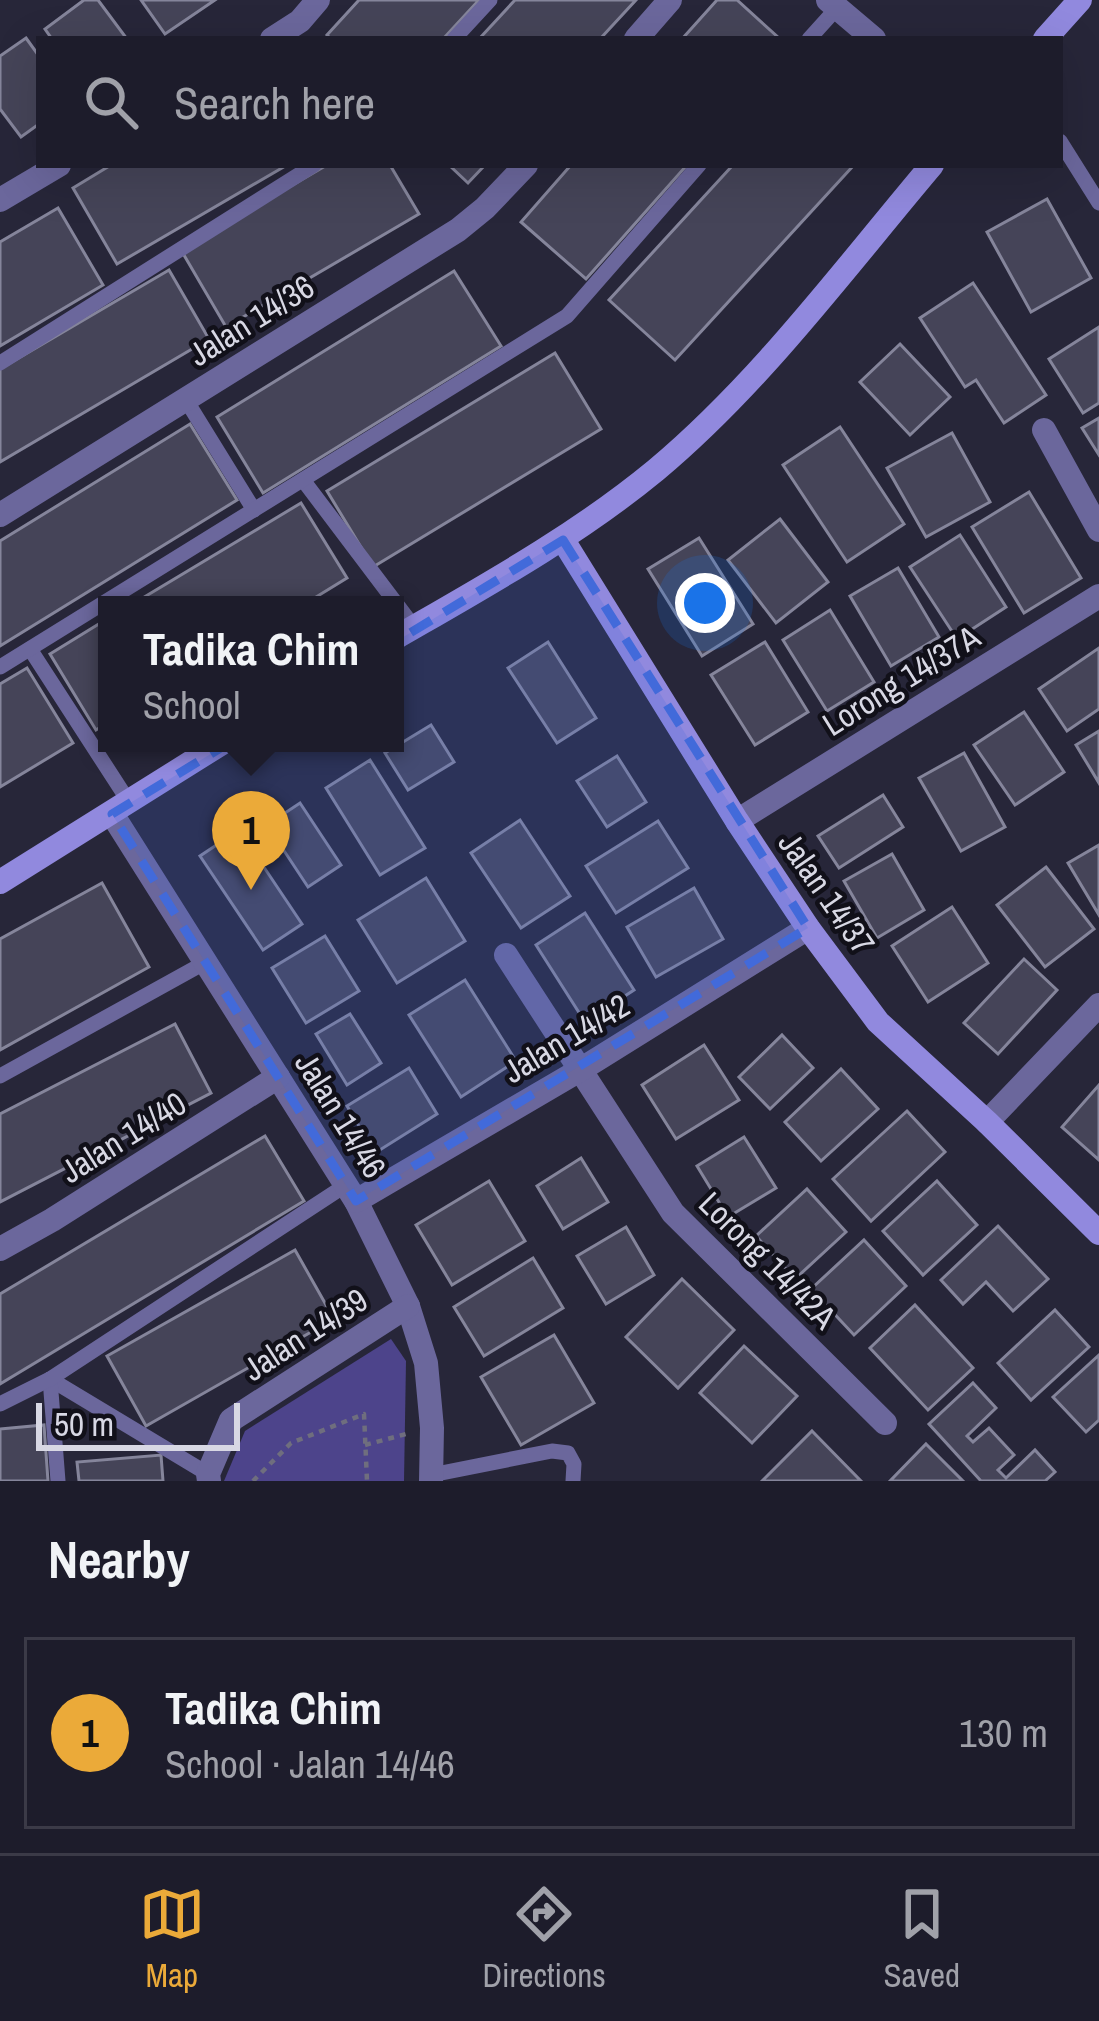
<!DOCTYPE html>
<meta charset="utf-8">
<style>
body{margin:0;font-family:"Archivo Narrow",sans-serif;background:#2a2937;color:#f1f3f6}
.scale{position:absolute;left:36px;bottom:30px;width:204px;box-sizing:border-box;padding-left:12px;border:6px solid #d8d8e4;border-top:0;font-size:33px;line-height:42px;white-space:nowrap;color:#d8d8e4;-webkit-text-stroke:9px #111019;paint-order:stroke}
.you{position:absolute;left:705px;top:603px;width:42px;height:42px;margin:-30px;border:9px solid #fff;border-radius:50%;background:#1a73e8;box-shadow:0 0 0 18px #1a73e833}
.badge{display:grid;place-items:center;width:78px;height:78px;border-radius:50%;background:#ebaa39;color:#111;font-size:39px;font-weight:700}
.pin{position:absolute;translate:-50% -99px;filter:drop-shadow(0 3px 6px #0008)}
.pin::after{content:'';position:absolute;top:63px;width:42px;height:36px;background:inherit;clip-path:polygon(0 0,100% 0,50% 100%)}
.popup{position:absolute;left:98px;top:596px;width:306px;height:156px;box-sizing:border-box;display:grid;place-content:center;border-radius:0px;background:#1d1c2b;filter:drop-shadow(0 3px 9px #0005);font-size:39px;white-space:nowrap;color:#a0a1a9}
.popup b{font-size:45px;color:#f1f3f6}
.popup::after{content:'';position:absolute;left:50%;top:100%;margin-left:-24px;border:24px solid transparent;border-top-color:#1d1c2b}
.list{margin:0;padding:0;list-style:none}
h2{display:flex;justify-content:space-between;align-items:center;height:156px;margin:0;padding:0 48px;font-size:51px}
h2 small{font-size:39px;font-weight:400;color:#a0a1a9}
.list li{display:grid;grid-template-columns:78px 1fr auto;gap:36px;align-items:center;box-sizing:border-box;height:192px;margin:0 24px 24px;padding:0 24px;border:3px solid #3b3a47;border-radius:0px}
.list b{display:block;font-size:45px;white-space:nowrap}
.list p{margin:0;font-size:39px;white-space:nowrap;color:#a0a1a9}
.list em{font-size:39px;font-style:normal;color:#a0a1a9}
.icon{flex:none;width:66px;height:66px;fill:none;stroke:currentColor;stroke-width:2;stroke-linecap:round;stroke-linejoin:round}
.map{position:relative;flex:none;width:1099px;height:1481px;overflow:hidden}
.search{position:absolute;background:#1d1c2b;box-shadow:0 12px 48px #0002;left:36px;right:36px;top:36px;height:132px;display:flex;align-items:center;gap:30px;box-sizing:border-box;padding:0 42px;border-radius:0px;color:#a0a1a9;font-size:45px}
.sheet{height:372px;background:#1d1c2b}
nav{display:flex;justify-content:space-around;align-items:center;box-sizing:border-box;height:168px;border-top:3px solid #3b3a47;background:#1d1c2b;font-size:33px;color:#a0a1a9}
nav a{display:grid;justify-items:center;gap:6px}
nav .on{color:#ebaa39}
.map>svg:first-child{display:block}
.green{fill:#4d448b}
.building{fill:#454458;stroke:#85859b;stroke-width:3}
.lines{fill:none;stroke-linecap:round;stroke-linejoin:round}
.path{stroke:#6f6e7e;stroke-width:4.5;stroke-dasharray:6 6;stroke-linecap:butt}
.lane{stroke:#6b679c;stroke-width:15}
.street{stroke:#6b679c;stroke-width:24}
.secondary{stroke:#9189de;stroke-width:24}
.marked{fill:#426ada;fill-opacity:0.2;stroke:#426ada;stroke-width:9;stroke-dasharray:24 15;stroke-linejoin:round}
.labels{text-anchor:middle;stroke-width:9;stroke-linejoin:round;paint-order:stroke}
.street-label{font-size:33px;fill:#d8d8e4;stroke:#111019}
</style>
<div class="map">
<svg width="1099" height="1481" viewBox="0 0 1099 1481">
<rect width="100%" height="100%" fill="#272639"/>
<polygon class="green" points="391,1339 406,1361 404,1481 224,1481 245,1431"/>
<g class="building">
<polygon points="84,0 98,0 127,39 52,39 45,29"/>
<polygon points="141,0 215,0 165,34"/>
<polygon points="359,0 479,0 443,39 331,39 327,35"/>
<polygon points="515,0 636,0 600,39 479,39"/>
<polygon points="717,0 737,0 780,39 682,39"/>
<polygon points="26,38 39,56 39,124 21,137 0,109 0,56"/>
<polygon points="111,165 287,165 117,264 73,188"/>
<polygon points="327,165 390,165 419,214 226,327 181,250"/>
<polygon points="449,165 485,165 468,183"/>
<polygon points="571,165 687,165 586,279 521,222"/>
<polygon points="733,165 854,165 675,360 609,300"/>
<polygon points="1047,199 1091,278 1031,312 987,232"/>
<polygon points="58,208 103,285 0,346 0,242"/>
<polygon points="169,270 209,339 0,462 0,369"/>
<polygon points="454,271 501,346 263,493 217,417"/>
<polygon points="973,283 1046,395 1004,423 976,380 965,387 920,318"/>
<polygon points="1099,327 1099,403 1083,413 1049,359"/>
<polygon points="900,344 950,397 910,435 860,382"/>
<polygon points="555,353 601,429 373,567 327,491"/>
<polygon points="1099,418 1099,455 1082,428"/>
<polygon points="190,424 237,500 0,646 0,541"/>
<polygon points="840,427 904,524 847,562 783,465"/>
<polygon points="952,433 990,502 926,537 887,468"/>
<polygon points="1029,492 1081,578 1024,613 972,527"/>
<polygon points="301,503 347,578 303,605 131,605"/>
<polygon points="780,519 828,582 776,623 728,560"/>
<polygon points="960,535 1006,607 957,639 910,567"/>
<polygon points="699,538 753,624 702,656 648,569"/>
<polygon points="898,568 939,637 891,666 850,596"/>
<polygon points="830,610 874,682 827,711 783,640"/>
<polygon points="107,619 107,723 96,730 50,654"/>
<polygon points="548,642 596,718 557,743 508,668"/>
<polygon points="765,642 808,712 755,745 711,675"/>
<polygon points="1099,648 1099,709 1067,731 1039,689"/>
<polygon points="27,668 73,743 0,787 0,684"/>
<polygon points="1024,712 1064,772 1015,805 974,745"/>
<polygon points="431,725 454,762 408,790 385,753"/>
<polygon points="1099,731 1099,783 1076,745"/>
<polygon points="964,753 1005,827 961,851 919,778"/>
<polygon points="617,756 646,802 607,827 577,781"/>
<polygon points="370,760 425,848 380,875 326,788"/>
<polygon points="883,795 903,827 839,868 818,836"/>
<polygon points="300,803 341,865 308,887 267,825"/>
<polygon points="520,820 570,896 521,928 471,853"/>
<polygon points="658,821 688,868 616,913 586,866"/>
<polygon points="239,830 302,924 263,950 200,856"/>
<polygon points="1099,845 1099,915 1068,863"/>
<polygon points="892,854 924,910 877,938 844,881"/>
<polygon points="1046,867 1094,929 1045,967 997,905"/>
<polygon points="426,878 465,941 397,983 358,920"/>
<polygon points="102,883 149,967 0,1050 0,939"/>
<polygon points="694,888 723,939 656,977 627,927"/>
<polygon points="952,907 988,963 928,1002 892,946"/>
<polygon points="585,913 634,990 585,1022 536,945"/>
<polygon points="325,936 359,991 306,1023 272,968"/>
<polygon points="1024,959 1057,990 998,1054 964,1023"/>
<polygon points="465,980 516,1061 461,1097 409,1015"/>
<polygon points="350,1014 381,1063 347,1085 316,1034"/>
<polygon points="175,1024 211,1093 0,1202 0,1114"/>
<polygon points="782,1035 813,1068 770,1109 739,1077"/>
<polygon points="704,1045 739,1100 676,1139 642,1085"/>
<polygon points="409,1068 437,1114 375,1153 347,1106"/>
<polygon points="841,1069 878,1109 821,1161 785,1122"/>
<polygon points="1099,1085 1099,1160 1062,1127"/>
<polygon points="907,1111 945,1152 871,1221 833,1179"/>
<polygon points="265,1136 304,1201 0,1384 0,1294"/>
<polygon points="744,1137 776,1188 728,1217 697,1166"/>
<polygon points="581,1158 608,1202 563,1229 537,1186"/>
<polygon points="489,1181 525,1241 452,1285 416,1225"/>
<polygon points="937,1181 977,1225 923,1275 883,1231"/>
<polygon points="807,1189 846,1232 795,1279 756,1236"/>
<polygon points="998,1226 1048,1279 1013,1311 986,1282 963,1304 941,1280"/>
<polygon points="626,1227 654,1275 606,1304 577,1256"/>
<polygon points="864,1240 906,1286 854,1335 811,1289"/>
<polygon points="295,1250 334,1319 146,1426 107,1356"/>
<polygon points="533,1258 563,1308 484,1356 454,1307"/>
<polygon points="682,1279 734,1330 678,1388 626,1337"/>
<polygon points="915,1305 973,1368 928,1410 870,1348"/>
<polygon points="1055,1310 1089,1347 1031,1400 998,1363"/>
<polygon points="554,1335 594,1403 521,1445 481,1377"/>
<polygon points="744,1346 797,1396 752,1443 700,1393"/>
<polygon points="1099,1355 1099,1420 1086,1432 1053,1397"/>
<polygon points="973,1383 996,1408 967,1436 973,1442 989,1428 1014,1455 998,1470 1006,1478 1035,1450 1055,1472 1045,1481 981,1481 929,1424"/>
<polygon points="44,1425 48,1481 0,1481 0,1429"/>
<polygon points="812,1431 861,1481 762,1481"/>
<polygon points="926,1444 963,1481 890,1481"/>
<polygon points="161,1455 163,1481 79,1481 77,1462"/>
</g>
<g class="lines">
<g class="path">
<polyline points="365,1445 406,1434"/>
<polyline points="253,1481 291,1443 364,1414 367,1481"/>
</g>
<g class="lane">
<polyline points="454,39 490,0"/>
<polyline points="809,39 837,8"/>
<polyline points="1060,141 1099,203"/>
<polyline points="0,363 314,165"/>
<polyline points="186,400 254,510"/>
<polyline points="303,480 414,627"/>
<polyline points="30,649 129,802"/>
<polyline points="0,667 567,316 699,165"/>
<polyline points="0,1076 206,962"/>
<polyline points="50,1379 208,1474"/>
<polyline points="50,1379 58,1481"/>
<polyline points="0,1404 50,1379 346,1185"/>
<polyline points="431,1475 552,1451 568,1453 574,1464 573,1481"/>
</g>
<g class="street">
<polyline points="828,0 874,39"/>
<polyline points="272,39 300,21 318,0"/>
<polyline points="636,39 670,0"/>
<polyline points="0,200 59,165"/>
<polyline points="1044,430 1099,530"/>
<polyline points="0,515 458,230 485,208 526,165"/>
<polyline points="112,814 356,1201 408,1306 426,1363 432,1428 431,1481"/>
<polyline points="737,821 1099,596"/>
<polyline points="506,955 673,1213 885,1423"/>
<polyline points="987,1122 1099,1005"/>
<polyline points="356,1201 580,1070 808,928"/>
<polyline points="0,1249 52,1220 278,1077"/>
<polyline points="209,1481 208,1474 231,1420 408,1306"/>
</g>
<g class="secondary">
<polyline points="1045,39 1080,0"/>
<polyline points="563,540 737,821 808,928 878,1022 987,1122 1099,1233"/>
<path d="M395 638C485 586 576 536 656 470 761 382 844 269 932 165"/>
<polyline points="0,882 222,743"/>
</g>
</g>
<path class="marked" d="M563 540 808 928 356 1201 112 814Z"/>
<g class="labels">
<g class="street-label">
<text transform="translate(251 320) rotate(-32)" y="12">Jalan 14/36</text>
<text transform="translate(901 680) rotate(-32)" y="12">Lorong 14/37A</text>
<text transform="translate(827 893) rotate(55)" y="12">Jalan 14/37</text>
<text transform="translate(566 1038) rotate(-31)" y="12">Jalan 14/42</text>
<text transform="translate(341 1115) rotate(58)" y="12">Jalan 14/46</text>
<text transform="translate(123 1137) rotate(-32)" y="12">Jalan 14/40</text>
<text transform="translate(768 1260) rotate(45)" y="12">Lorong 14/42A</text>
<text transform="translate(305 1334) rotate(-33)" y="12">Jalan 14/39</text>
</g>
</g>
</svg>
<div class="scale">50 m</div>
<div class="you"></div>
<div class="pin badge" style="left:251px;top:890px">1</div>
<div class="popup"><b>Tadika Chim</b>School</div>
<div class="search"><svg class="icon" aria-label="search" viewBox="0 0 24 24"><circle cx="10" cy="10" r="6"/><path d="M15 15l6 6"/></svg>Search here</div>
</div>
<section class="sheet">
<h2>Nearby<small></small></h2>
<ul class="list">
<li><span class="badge">1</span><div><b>Tadika Chim</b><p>School · Jalan 14/46</p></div><em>130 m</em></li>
</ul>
</section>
<nav>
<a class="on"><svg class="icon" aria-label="map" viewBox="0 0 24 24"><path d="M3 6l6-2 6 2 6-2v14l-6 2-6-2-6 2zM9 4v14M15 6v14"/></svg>Map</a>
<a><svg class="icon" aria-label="directions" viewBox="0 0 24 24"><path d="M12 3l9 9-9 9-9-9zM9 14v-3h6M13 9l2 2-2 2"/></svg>Directions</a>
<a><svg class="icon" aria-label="saved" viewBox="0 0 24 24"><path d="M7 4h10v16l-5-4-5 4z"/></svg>Saved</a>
</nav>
